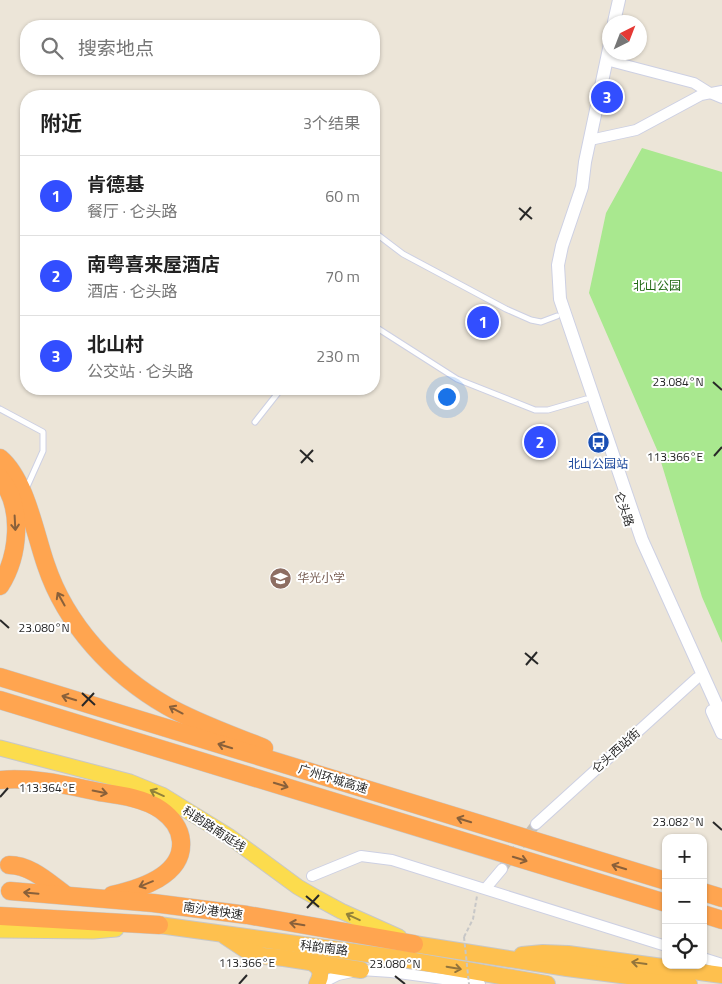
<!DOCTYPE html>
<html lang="zh">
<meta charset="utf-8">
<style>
body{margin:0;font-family:"Titillium Web","Noto Sans SC",sans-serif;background:#f2f2f2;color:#222}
.controls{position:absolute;right:15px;bottom:15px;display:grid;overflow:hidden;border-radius:10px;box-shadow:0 1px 4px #0004}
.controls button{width:45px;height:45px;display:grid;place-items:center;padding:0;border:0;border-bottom:1px solid #e0e0e0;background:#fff;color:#222;font:25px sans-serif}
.compass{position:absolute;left:602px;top:15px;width:45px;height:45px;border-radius:50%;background:#fff;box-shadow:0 1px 4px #0004;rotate:42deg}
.you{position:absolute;left:446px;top:396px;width:18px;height:18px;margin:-12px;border:4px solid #fff;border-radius:50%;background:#1a73e8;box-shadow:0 0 0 8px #1a73e833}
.badge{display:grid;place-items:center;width:32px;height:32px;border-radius:50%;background:#324eff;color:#fff;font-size:16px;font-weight:700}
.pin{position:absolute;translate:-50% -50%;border:2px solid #fff;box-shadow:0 1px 5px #0006}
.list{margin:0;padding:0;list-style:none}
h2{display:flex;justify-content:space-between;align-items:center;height:65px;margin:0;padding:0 20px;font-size:21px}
h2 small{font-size:16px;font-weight:400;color:#767676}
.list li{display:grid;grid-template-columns:32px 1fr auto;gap:15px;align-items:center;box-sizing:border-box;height:80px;padding:0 20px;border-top:1px solid #e0e0e0}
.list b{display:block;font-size:19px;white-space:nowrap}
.list p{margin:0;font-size:16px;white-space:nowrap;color:#767676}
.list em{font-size:16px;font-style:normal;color:#767676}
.icon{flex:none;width:28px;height:28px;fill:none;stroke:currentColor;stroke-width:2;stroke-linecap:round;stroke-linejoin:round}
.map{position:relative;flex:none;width:722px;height:984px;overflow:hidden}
.search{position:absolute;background:#fff;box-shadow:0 1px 4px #0004;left:20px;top:20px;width:360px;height:55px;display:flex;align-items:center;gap:12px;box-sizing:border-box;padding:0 18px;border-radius:20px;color:#767676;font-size:19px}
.panel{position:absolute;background:#fff;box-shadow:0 1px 4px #0004;left:20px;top:90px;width:360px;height:305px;border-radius:20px}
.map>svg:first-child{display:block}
.green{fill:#a9e88f}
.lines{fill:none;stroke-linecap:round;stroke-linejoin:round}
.minor-tunnel{stroke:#c5bfb5;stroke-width:10;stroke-dasharray:10 5;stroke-linecap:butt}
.service-casing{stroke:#cdd0e3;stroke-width:7}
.minor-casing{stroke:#cdd0e3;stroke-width:12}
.tertiary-casing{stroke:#cdd0e3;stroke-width:14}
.primary-casing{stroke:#c7c7c7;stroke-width:17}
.trunk-casing{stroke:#c7c7c7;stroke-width:18}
.motorway-casing{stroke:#c7c7c7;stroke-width:19}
.path{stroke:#c7c7c7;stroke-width:2;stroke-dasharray:4 2.5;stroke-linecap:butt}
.service{stroke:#fff;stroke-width:5}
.minor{stroke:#fff;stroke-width:10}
.tertiary{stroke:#fff;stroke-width:12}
.primary{stroke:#fcdc4d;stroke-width:15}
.trunk{stroke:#fec04e;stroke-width:16}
.motorway{stroke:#ffa550;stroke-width:18}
.path-bridge{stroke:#c7c7c7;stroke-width:2;stroke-dasharray:4 2.5;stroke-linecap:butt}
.oneway{stroke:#89603a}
.oneway2{stroke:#92823a}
.oneway3{stroke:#93743b}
.ticks{fill:none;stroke:#282828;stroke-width:2}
.labels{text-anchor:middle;stroke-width:4;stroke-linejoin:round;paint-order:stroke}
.park-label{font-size:12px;fill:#216a13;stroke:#fff}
.transit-label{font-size:12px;fill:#164399;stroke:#fff}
.street-label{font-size:12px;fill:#282828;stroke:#fff}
.education-label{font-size:12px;fill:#785e54;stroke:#fff;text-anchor:start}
.ticks-label{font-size:12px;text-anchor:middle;fill:#282828;stroke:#fff;stroke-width:4;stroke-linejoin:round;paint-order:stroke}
</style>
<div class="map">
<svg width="722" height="984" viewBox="0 0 722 984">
<rect width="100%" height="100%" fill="#ece5d8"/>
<polygon class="green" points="642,148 722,172 722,643 702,597 658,452 589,293 606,213"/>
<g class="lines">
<polyline class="minor-tunnel" points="502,869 536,824"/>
<defs>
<g id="service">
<polyline points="374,232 403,254 506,309 531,320 541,322 557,316"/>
<polyline points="374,326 457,379 535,410 548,410 586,399"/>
<polyline points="0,409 43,432 43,451 26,489"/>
<polyline points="255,422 281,389"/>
</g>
<g id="minor">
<polyline points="606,60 694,83 710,93 722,98"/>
<polyline points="590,140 636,130 701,95 722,91"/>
<polyline points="536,824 697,678"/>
<polyline points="312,876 361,856 392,860 666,946"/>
<polyline points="486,888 502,869"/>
<polyline points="703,958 722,964"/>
<polyline points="320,984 338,975 361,970 391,972 480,984"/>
</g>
<g id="tertiary">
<polyline points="614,22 619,0"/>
<polyline points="610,44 585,162 582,187 562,246 558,265 560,299 642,540 722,717"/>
<polyline points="712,711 722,733"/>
</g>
<g id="primary">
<polyline points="0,748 130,782 162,795 230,837 298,887 317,898 341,911 399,937"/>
<polyline points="0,930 93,931 116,929"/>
</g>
<g id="trunk">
<polyline points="159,925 397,958 547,984"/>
<polyline points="225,936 246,950 264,956 284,958 361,970"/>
<polyline points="414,944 567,968 689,984"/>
<polyline points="522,955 543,953 568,954 722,975"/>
<path d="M313 963C322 969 322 975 317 984"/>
</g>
<g id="motorway">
<path d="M0 458C26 480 35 534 46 565 66 625 113 675 167 706 197 723 232 735 264 748"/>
<path d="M0 478C24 507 19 556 0 586"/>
<polyline points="0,677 666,881"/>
<polyline points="0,700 666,903"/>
<path d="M0 780C33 777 66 785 99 792 119 795 144 798 161 810 171 817 180 828 181 841 184 876 139 889 112 895"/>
<path d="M9 865C31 865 49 883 66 895"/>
<polyline points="10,891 153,903 247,915 414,944"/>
<polyline points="703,892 722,898"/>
<polyline points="703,914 722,920"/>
<polyline points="0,916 159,925"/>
</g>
</defs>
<use href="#service" class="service-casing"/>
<use href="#minor" class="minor-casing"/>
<use href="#tertiary" class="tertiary-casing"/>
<use href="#primary" class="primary-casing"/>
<use href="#trunk" class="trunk-casing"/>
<use href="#motorway" class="motorway-casing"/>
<polyline class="path" points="464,937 473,919 477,896"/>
<use href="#service" class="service"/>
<use href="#minor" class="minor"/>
<use href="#tertiary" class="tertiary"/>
<use href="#primary" class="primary"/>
<use href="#trunk" class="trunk"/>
<use href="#motorway" class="motorway"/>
<polyline class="path-bridge" points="464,937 469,984"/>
</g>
<defs><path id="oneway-shaft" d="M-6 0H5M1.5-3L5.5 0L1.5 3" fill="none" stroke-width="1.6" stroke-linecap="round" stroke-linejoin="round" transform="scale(1.25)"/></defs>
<g class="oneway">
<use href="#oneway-shaft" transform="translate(15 523) rotate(87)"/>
<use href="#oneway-shaft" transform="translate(61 599) rotate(-119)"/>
<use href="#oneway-shaft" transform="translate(69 698) rotate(-163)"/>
<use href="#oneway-shaft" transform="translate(176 710) rotate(-152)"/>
<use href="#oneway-shaft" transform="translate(225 746) rotate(-163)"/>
<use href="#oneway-shaft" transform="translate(281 785) rotate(17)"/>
<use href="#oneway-shaft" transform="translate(100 792) rotate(11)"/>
<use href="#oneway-shaft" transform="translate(464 820) rotate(-163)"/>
<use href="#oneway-shaft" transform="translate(520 859) rotate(17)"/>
<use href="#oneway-shaft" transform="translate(619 867) rotate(-163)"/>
<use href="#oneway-shaft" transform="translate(146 884) rotate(158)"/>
<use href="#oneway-shaft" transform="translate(31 893) rotate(-175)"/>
<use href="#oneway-shaft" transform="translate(297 924) rotate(-171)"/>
</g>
<g class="oneway2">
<use href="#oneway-shaft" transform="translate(157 793) rotate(-156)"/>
<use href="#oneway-shaft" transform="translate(353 917) rotate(-155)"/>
</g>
<g class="oneway3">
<use href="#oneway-shaft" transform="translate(639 963) rotate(-172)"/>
<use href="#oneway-shaft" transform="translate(454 968) rotate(10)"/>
</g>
<path class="ticks" d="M519 208 532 219M520 220 531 207M713 382 722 390M300 450 313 462M714 456 722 447M301 463 313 450M0 620 9 628M525 653 538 664M526 665 537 652M82 693 95 705M82 706 94 693M0 797 8 788M713 822 722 830M306 896 319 907M307 908 319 895M395 976 405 984M239 984 247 975"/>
<defs>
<symbol id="bus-disc" viewBox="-11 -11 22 22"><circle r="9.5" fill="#1a4fb4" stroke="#fff"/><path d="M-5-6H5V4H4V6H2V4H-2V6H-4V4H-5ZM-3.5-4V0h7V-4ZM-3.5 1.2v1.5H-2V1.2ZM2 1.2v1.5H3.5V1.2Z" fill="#fff"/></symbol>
<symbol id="school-disc" viewBox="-11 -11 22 22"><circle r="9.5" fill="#8d6e63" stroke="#fff"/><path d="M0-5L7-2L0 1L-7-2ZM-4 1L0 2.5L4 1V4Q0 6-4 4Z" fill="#fff"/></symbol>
</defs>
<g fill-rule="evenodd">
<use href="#bus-disc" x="586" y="430" width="25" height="25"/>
<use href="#school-disc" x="268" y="566" width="25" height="25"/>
</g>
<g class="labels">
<g class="park-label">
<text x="657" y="290">北山公园</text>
</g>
<g class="transit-label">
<text x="598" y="468">北山公园站</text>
</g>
<g class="street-label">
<text transform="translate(624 509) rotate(71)" y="4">仑头路</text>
<text transform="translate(616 751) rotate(-42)" y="4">仑头西站街</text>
<text transform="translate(333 779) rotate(17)" y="4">广州环城高速</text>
<text transform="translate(214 829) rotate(33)" y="4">科韵路南延线</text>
<text transform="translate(213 911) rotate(8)" y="4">南沙港快速</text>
<text transform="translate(324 948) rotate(7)" y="4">科韵南路</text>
</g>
<g class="education-label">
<text x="297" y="582">华光小学</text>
</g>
</g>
<g class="ticks-label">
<text x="678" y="386">23.084°N</text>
<text x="675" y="461">113.366°E</text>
<text x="44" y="632">23.080°N</text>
<text x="47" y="792">113.364°E</text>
<text x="678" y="826">23.082°N</text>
<text x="247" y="967">113.366°E</text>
<text x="395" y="968">23.080°N</text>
</g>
</svg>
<div class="controls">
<button>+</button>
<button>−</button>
<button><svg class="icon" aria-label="locate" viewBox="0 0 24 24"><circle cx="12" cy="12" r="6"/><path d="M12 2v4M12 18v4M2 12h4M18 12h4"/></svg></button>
</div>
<svg class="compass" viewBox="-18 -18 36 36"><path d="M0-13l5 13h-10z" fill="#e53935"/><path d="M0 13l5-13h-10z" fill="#767676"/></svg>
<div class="you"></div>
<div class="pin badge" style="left:483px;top:322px">1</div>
<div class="pin badge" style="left:540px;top:442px">2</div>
<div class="pin badge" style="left:607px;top:97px">3</div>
<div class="search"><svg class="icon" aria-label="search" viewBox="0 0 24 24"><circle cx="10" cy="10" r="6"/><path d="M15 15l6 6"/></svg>搜索地点</div>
<section class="panel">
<h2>附近<small>3个结果</small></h2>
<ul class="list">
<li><span class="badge">1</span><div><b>肯德基</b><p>餐厅 · 仑头路</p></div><em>60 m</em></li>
<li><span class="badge">2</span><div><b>南粤喜来屋酒店</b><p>酒店 · 仑头路</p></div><em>70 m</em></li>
<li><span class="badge">3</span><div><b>北山村</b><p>公交站 · 仑头路</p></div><em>230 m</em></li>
</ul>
</section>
</div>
